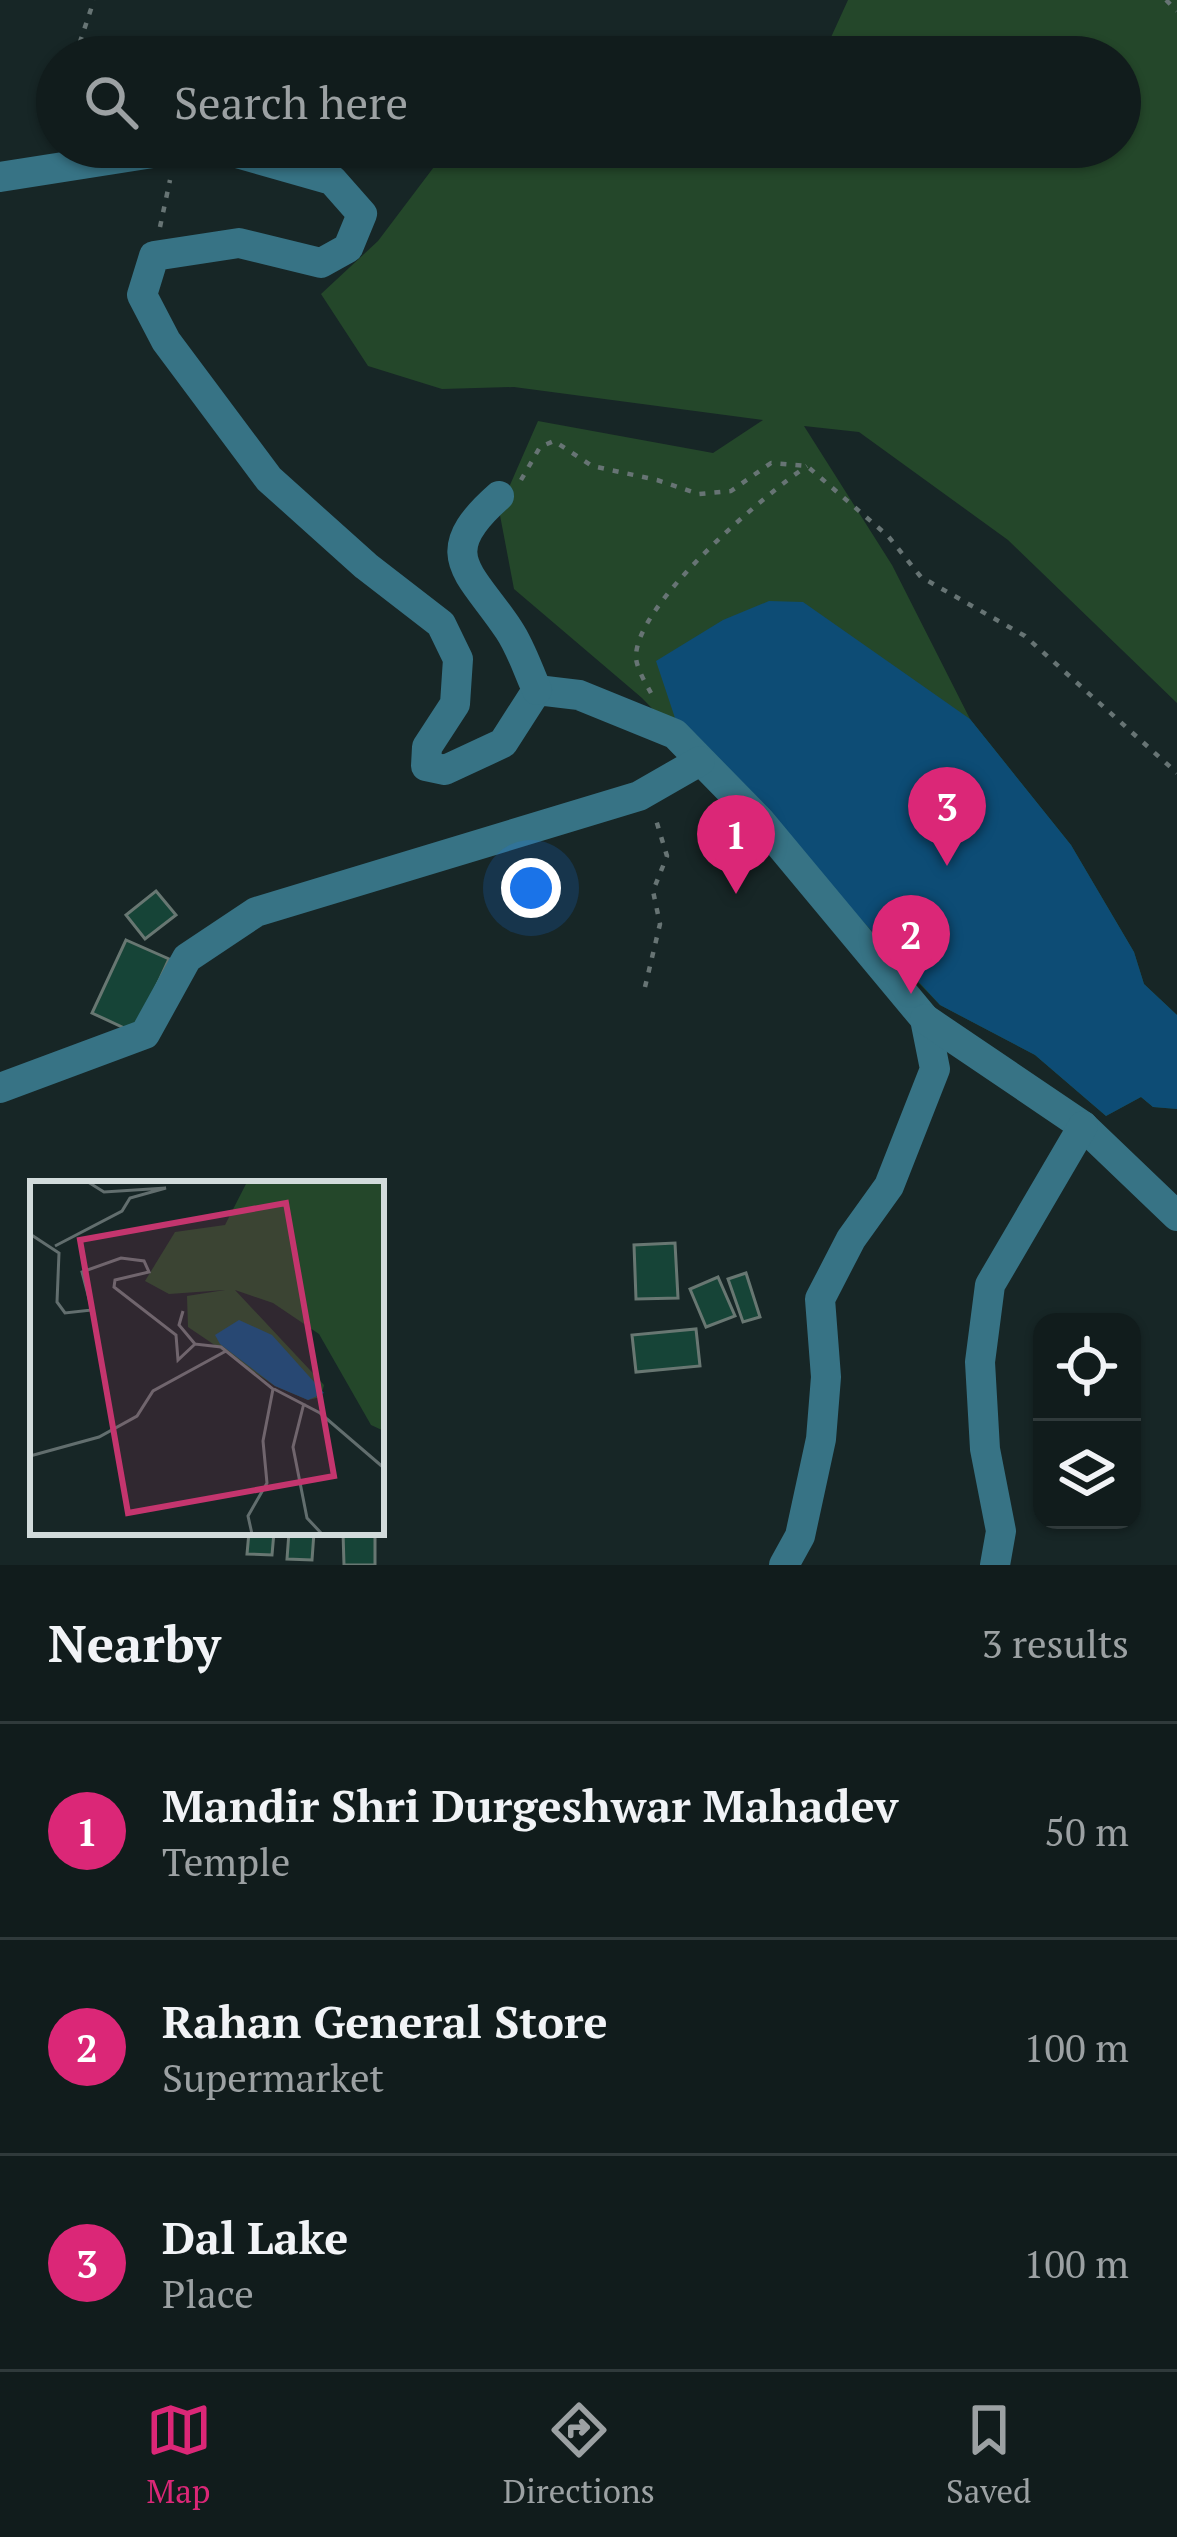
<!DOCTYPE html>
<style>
body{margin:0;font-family:"PT Serif",serif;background:#1e2929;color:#f1f3f6}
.controls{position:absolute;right:36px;bottom:36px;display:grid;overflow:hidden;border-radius:24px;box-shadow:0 3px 9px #0004}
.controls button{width:108px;height:108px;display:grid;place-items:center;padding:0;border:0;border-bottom:3px solid #303a3b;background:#111c1c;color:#f1f3f6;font:60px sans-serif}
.you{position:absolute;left:531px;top:888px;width:42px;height:42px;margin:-30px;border:9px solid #fff;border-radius:50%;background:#1a73e8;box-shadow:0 0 0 18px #1a73e833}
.badge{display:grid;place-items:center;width:78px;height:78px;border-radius:50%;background:#db2777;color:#fff;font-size:39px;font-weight:700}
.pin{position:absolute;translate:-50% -99px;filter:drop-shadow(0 3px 6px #0008)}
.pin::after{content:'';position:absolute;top:63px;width:42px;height:36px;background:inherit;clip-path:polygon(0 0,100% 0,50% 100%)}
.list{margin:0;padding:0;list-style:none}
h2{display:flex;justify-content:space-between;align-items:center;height:156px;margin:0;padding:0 48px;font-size:51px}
h2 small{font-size:39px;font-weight:400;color:#9ca1a3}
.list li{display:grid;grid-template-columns:78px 1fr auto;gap:36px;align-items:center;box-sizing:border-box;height:216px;padding:0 48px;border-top:3px solid #303a3b}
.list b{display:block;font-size:45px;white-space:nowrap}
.list p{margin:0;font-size:39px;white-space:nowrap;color:#9ca1a3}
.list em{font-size:39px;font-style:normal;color:#9ca1a3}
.icon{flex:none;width:66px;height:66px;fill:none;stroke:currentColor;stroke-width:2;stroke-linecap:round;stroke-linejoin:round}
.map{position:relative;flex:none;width:1177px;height:1565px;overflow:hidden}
.search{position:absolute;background:#111c1c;box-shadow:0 3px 9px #0004;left:36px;right:36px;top:36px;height:132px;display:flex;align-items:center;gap:30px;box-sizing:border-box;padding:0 42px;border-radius:66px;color:#9ca1a3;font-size:45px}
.sheet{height:804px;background:#111c1c}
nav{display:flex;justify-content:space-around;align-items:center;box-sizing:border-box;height:168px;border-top:3px solid #303a3b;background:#111c1c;font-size:33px;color:#9ca1a3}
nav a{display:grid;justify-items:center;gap:6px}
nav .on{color:#db2777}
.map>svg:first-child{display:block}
.green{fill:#24472a}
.water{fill:#0d4c75}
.building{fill:#164437;stroke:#687772;stroke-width:3}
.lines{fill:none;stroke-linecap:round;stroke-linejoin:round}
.path{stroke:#677474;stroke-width:4.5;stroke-dasharray:6 9;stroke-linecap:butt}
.minor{stroke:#377385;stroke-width:30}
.inset-road{fill:none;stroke:#626e6e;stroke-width:3}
.view{fill:#c4356e;fill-opacity:0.15;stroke:#c4356e;stroke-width:6}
.inset-edge{fill:none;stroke:#d2dbdb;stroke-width:6}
</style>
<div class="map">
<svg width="1177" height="1565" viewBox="0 0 1177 1565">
<rect width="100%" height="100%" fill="#172626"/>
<g class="green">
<polygon points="848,0 1177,0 1177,703 1008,540 859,432 804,426 892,565 970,719 1071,845 1134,952 1144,984 1177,1015 1177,1109 1153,1107 1141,1097 1106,1116 1035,1055 940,1005 642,698 514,589 499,510 538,421 713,453 763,420 514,387 442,389 368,366 321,294 378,241 449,147 1120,147 1120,57 822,57"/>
<polygon points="625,36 785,57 525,57 532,48"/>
</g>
<polygon class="water" points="769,601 803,602 970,719 1071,845 1134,952 1144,984 1177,1015 1177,1109 1153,1107 1141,1097 1106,1116 1035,1055 940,1005 675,718 656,661 723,620"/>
<g class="building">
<polygon points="156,891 176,915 145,939 126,915"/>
<polygon points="126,940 169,959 135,1033 92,1013"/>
<polygon points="675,1243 678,1298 636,1299 634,1245"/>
<polygon points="746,1273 760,1317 743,1322 728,1279"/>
<polygon points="718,1277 735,1316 706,1327 690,1289"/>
<polygon points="696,1329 700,1366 636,1372 632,1335"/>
<polygon points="249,1532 274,1532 272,1555 247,1554"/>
<polygon points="289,1532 314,1532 312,1560 287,1559"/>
<polygon points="343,1532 375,1532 375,1565 344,1565"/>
</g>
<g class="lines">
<g class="path">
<polyline points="1166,0 1177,11"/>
<polyline points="75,57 94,0"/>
<polyline points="54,140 57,126"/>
<polyline points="160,227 170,180"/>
<polyline points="521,480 540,447 554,441 592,466 657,480 699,494 731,491 771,463 807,466 888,536 921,577 1025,636 1177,773"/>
<path d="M651 693C646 684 637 669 636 658 634 605 764 495 807 466"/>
<polyline points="645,987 660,924 653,891 667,856 656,820"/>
</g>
<g class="minor">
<polyline points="216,147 332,180 362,214 348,248 321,263 239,243 154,256 142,295 166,341 269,479 366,566 441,624 458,659 455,704 427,747 426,766 445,770 503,743 537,690 579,695 675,734 761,822 925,1019 935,1069 889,1186 851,1239 820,1299 826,1377 821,1439 800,1536 784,1565"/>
<polyline points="0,177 191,147"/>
<path d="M499 496C432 555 470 571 509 630 521 648 528 670 537 690"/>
<polyline points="925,1019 1083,1126 1177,1216"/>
<polyline points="0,1088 145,1034 187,958 256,912 639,796 700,761"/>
<polyline points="995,1565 1001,1531 985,1449 980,1362 990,1285 1083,1126"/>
</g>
</g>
<g transform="translate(30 1181)">
<rect width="354" height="354" fill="#172626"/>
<path d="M217 1H354V250L341 244 289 153 243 122 205 109 294 204 291 216 278 219 245 205 158 146 157 115 195 109 139 113 115 100 145 51 195 44Z" fill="#24472a"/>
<path d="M209 139 242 154 294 212 278 219 245 205 190 163 185 154Z" fill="#0d4c75"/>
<path class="inset-road" d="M0 53 29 72 27 121 35 132 62 129 52 91 91 77 114 80 119 91 85 99 84 106 146 154 148 179 165 163 191 166 243 208 233 260 237 302 218 335 222 353M25 65 92 30 100 17 136 7 74 11 58 1M153 130 149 144 165 163M244 208 290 232 354 287M274 222 263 266 277 337 292 353M0 275 69 256 107 235 123 210 196 170"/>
<path class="view" d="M256 22 304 295 98 332 50 59Z"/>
<rect width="354" height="354" class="inset-edge"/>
</g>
</svg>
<div class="controls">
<button><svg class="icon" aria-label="locate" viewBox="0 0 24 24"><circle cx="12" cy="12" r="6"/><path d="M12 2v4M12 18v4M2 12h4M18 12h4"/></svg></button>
<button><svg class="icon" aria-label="layers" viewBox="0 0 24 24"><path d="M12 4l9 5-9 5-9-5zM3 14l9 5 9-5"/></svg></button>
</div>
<div class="you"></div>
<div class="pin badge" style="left:736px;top:894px">1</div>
<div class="pin badge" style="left:911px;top:994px">2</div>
<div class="pin badge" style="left:947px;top:866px">3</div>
<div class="search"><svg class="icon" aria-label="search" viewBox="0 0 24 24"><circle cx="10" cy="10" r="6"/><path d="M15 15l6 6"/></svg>Search here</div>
</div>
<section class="sheet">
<h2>Nearby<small>3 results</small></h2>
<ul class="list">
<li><span class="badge">1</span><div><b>Mandir Shri Durgeshwar Mahadev</b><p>Temple</p></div><em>50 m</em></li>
<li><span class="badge">2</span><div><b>Rahan General Store</b><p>Supermarket</p></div><em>100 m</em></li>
<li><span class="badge">3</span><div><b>Dal Lake</b><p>Place</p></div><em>100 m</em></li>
</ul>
</section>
<nav>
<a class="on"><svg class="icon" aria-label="map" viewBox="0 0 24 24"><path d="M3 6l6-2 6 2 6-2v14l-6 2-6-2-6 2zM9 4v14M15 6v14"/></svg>Map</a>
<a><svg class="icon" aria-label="directions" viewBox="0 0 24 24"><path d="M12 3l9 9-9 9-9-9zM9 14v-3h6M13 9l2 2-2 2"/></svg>Directions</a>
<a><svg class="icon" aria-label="saved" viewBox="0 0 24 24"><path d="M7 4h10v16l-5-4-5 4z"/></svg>Saved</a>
</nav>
